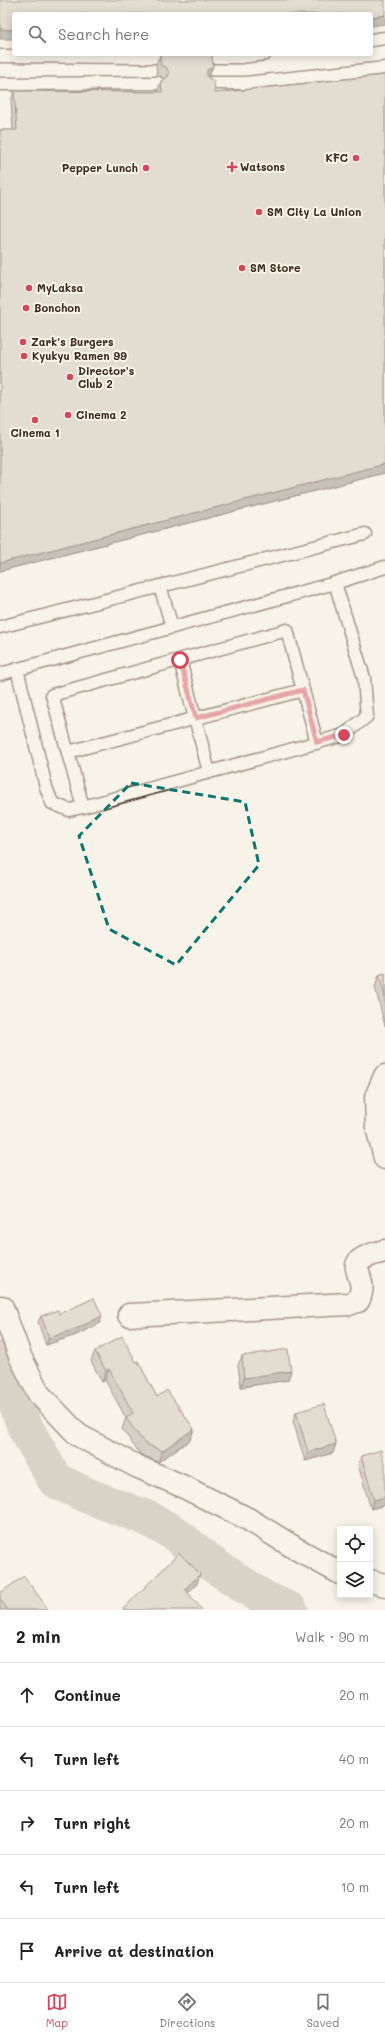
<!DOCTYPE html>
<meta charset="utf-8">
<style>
body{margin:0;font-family:Mali,sans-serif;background:#f2f2f2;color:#222}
.controls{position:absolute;right:12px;bottom:12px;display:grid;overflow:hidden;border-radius:4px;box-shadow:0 2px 10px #0003}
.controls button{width:36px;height:36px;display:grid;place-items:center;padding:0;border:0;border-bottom:1px solid #e0e0e0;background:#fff;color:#222;font:20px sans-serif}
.stop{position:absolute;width:12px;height:12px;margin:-9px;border:3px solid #d1495b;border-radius:50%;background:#fff}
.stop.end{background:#d1495b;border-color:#fff;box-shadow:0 1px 4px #0008}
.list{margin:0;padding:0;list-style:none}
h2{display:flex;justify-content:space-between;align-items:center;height:52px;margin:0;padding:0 16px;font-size:17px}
h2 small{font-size:13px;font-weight:400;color:#767676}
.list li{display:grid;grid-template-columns:26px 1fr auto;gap:12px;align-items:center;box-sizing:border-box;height:64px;padding:0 16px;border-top:1px solid #e0e0e0}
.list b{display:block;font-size:15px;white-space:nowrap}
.list em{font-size:13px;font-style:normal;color:#767676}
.icon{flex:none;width:22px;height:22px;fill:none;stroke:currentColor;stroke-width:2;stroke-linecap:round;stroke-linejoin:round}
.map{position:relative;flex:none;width:385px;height:1610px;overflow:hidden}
.search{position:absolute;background:#fff;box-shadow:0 2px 10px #0003;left:12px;right:12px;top:12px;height:44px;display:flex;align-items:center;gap:10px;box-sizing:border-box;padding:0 14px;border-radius:4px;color:#767676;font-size:15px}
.sheet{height:372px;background:#fff}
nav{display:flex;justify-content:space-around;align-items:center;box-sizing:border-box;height:56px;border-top:1px solid #e0e0e0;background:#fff;font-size:11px;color:#767676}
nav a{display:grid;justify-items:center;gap:2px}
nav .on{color:#d1495b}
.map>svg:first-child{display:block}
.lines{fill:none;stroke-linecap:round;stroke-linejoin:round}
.river{stroke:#b4aca0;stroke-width:36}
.lane-casing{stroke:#3b2a1e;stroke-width:15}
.street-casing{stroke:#3b2a1e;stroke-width:25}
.lane{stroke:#f7f3e8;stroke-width:12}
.street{stroke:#f7f3e8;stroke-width:22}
.wall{fill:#aca69d;stroke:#3b2a1e}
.shaded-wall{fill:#8c877f;stroke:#3b2a1e}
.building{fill:#c8c1b6;stroke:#3b2a1e}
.route{stroke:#d1495b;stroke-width:5}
.marked{fill:none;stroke:#0f766e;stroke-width:3;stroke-dasharray:8 5;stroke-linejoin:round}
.poi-dot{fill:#d1495b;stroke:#f7f3e8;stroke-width:1.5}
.labels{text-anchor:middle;stroke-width:4;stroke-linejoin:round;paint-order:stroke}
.poi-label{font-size:11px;font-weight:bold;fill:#3b2a1e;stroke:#f7f3e8;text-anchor:start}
</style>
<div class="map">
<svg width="385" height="1610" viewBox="0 0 385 1610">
<rect width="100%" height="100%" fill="#f7f3e8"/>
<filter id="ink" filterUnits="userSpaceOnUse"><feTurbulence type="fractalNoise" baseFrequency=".025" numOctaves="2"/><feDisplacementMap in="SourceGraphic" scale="8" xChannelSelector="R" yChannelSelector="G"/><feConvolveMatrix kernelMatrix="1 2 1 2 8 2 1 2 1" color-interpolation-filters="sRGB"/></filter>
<g filter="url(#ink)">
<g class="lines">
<polyline class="river" points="0,1359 26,1429 55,1480 86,1495 149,1519 174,1533 212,1564 265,1599 290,1610"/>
<defs>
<g id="lane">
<polyline points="371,40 385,38"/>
<polyline points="0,56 156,57"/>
<polyline points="208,57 241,57 265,54"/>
<polyline points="210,83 245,83 385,68"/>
<polyline points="0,84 158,83"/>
<polyline points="160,586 172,627"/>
<polyline points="0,627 365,534"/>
<polyline points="180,660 209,772"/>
<polyline points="17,669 46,787 52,803 69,810 83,807 344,735 367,716 364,678 335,583"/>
<polyline points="0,674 335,583 385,567"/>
<polyline points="68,752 303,690"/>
<polyline points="83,807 52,695 287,630 317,743"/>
</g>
<g id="street">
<polyline points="385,1076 376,1097 377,1127 385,1158"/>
<polyline points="2,1307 20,1356 39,1394 78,1435 136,1466 182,1486 248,1519 295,1548 340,1573"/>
<path d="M129 1315 349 1304 358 1301C373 1273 332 1263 385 1251"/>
<polyline points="370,1581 385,1585"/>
</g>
</defs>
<use href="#lane" class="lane-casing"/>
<use href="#street" class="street-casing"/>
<use href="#lane" class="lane"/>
<use href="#street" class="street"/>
</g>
<g class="wall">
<polygon points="160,55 213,66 209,76 207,77 215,93 385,75 385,473 0,571 0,130 13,130 11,101 14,91 158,92 158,90 161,81 164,80 162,77 157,76 156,64"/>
<polygon points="385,973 385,1026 375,987 379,975"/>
<polygon points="59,1314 100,1323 76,1335 46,1345 38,1322 41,1316"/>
<polygon points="95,1351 136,1362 157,1397 194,1429 190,1440 158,1462 140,1454 122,1429 126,1418 105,1380 102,1382 91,1361"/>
<polygon points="242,1356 288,1380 241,1387 238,1365"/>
<polygon points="296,1412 336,1444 333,1453 305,1461 293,1421"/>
<polygon points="361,1456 384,1463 385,1505 371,1509 358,1465"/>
<polygon points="0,1593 48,1609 47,1610 0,1610"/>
</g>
<g class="shaded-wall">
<polygon points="385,15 385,24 371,26 371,17"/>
<polygon points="0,29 14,30 14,39 0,39"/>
<polygon points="213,66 209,76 203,80 207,70"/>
<polygon points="385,464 385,473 0,571 0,563"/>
<polygon points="102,1316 100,1323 76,1335 46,1345 49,1338"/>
<polygon points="109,1369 105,1380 102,1382 106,1371"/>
<polygon points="291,1371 288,1380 241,1387 244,1378"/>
<polygon points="194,1429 190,1440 158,1462 162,1451"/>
<polygon points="336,1444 333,1453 305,1461 308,1452"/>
<polygon points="385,1497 385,1505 371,1509 374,1500"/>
<polygon points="200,1574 197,1584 181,1599 185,1589"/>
</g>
<g class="building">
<polygon points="0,0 385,0 385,15 371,17 371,14 14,14 14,30 0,29"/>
<polygon points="161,54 209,54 212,55 213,66 207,70 207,77 214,81 215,93 385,75 385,464 0,563 0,130 17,130 14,91 162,92 161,81 168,77 169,73 166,67 161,66 160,55"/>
<polygon points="385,973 385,997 379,975"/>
<polygon points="94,1298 102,1316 78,1328 49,1338 41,1316 58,1310 59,1314"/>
<polygon points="122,1336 136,1362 138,1361 157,1397 167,1390 194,1429 162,1451 144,1443 126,1418 133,1413 109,1369 106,1371 95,1351"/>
<polygon points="288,1349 291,1371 244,1378 242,1356"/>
<polygon points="324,1404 336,1444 308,1452 296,1412"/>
<polygon points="381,1450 384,1463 385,1463 385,1497 374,1500 361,1456"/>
<polygon points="179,1553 200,1574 185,1589 202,1610 124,1610 123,1609"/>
<polygon points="24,1576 48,1609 46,1610 8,1610 0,1599 0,1593"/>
</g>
</g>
<g class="lines" filter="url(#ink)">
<polyline class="route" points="180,660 196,718 303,690 317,742 344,735"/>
</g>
<path d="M0 0H385V1610H0ZM131 783 245 802 259 865 176 965 109 929 79 836Z" fill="#f7f3e8" fill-opacity=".55" fill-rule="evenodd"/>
<path class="marked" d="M131 783 245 802 259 865 176 965 109 929 79 836Z"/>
<g class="poi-dot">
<circle cx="356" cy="158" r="4"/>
<path d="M230 161h4v4h4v4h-4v4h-4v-4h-4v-4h4z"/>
<circle cx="146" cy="168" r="4"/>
<circle cx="259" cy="212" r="4"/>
<circle cx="242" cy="268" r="4"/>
<circle cx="29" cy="288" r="4"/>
<circle cx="26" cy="308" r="4"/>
<circle cx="23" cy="342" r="4"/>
<circle cx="24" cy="356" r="4"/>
<circle cx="70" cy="377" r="4"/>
<circle cx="68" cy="415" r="4"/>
<circle cx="35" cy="420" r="4"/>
</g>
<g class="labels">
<g class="poi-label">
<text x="348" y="162" text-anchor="end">KFC</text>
<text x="240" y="171">Watsons</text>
<text x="138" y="172" text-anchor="end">Pepper Lunch</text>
<text x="267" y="216">SM City La Union</text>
<text x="250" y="272">SM Store</text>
<text x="37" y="292">MyLaksa</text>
<text x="34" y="312">Bonchon</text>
<text x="31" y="346">Zark's Burgers</text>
<text x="32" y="360">Kyukyu Ramen 99</text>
<text x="78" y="375">Director's<tspan x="78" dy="13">Club 2</tspan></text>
<text x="76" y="419">Cinema 2</text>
<text x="35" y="437" text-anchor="middle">Cinema 1</text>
</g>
</g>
</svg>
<div class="controls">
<button><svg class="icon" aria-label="locate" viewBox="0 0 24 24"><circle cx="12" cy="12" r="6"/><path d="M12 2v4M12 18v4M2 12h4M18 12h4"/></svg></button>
<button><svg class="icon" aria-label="layers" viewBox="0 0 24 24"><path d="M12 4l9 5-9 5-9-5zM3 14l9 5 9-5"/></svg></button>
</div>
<div class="stop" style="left:180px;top:660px"></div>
<div class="stop end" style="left:344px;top:735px"></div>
<div class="search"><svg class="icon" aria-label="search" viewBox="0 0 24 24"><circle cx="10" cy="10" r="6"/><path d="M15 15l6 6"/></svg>Search here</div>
</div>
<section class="sheet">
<h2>2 min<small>Walk · 90 m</small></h2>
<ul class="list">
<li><svg class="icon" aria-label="ahead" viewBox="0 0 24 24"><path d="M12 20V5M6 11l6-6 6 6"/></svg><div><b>Continue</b></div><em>20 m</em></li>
<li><svg class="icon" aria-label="left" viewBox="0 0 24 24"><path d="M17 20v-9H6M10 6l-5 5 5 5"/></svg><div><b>Turn left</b></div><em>40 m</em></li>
<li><svg class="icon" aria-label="right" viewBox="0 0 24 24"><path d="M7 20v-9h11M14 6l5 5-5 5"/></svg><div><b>Turn right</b></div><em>20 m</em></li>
<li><svg class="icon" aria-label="left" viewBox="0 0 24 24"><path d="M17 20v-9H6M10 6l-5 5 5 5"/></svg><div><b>Turn left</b></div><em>10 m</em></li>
<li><svg class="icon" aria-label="arrive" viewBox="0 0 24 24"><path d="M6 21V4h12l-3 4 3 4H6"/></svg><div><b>Arrive at destination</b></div></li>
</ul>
</section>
<nav>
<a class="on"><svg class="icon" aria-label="map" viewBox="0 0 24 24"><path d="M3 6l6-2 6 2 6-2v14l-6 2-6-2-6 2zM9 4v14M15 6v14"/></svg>Map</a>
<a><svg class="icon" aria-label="directions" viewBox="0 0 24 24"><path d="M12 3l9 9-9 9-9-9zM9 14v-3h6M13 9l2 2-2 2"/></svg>Directions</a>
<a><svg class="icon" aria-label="saved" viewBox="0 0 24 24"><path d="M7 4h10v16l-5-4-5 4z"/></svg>Saved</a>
</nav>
